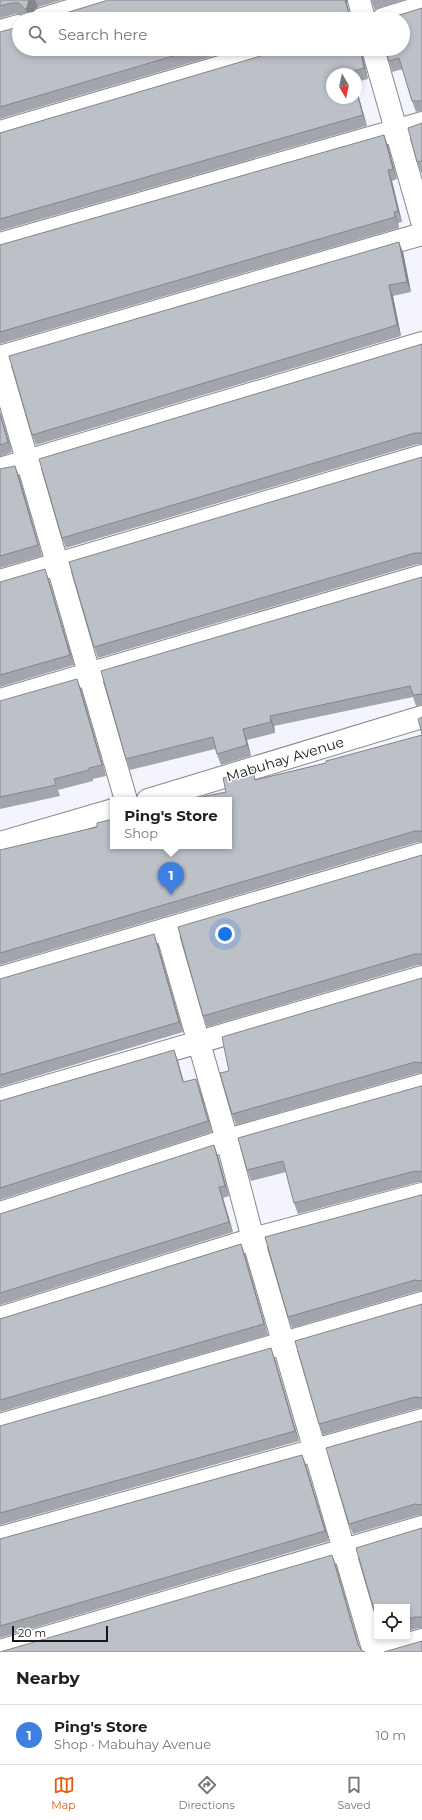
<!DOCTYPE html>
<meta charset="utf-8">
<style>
body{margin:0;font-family:Montserrat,sans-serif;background:#f6f6f6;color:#202124}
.controls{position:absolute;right:12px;bottom:12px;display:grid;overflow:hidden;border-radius:0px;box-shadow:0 2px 6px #0003}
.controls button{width:36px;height:36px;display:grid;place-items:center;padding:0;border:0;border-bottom:1px solid #e0e0e0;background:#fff;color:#202124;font:20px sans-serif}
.compass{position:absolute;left:326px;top:68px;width:36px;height:36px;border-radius:50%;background:#fff;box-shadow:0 2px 6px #0003;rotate:171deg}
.scale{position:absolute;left:12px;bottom:10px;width:96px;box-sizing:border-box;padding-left:4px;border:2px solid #171719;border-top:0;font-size:11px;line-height:14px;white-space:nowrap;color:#171719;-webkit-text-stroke:3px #fff;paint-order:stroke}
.you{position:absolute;left:225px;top:934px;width:14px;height:14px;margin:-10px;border:3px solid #fff;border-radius:50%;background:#1a73e8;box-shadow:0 0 0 6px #1a73e833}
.badge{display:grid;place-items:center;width:26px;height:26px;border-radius:50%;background:#ea580c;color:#fff;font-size:13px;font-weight:700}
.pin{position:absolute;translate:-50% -33px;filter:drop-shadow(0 1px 2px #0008)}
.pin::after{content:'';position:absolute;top:21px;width:14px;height:12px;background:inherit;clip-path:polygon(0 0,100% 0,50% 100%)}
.popup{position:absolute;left:110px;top:797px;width:122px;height:52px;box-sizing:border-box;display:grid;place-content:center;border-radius:0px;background:#fff;filter:drop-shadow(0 1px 3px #0005);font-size:13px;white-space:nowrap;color:#757577}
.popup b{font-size:15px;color:#202124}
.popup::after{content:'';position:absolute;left:50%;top:100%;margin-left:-8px;border:8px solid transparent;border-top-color:#fff}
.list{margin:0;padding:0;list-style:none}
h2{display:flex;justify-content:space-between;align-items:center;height:52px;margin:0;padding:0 16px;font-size:17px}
h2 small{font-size:13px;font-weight:400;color:#757577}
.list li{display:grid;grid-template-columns:26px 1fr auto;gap:12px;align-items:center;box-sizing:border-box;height:60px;padding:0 16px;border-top:1px solid #e0e0e0}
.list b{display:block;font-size:15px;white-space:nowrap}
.list p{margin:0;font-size:13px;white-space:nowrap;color:#757577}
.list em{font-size:13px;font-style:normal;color:#757577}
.icon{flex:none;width:22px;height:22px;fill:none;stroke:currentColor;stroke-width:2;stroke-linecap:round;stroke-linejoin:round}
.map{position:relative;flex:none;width:422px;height:1652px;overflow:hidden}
.search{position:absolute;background:#fff;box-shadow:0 2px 6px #0003;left:12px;right:12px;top:12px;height:44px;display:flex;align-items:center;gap:10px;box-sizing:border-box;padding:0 14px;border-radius:22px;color:#757577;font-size:15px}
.sheet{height:112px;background:#fff}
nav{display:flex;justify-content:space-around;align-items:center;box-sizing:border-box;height:56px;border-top:1px solid #e0e0e0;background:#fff;font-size:11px;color:#757577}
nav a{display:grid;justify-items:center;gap:2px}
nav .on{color:#ea580c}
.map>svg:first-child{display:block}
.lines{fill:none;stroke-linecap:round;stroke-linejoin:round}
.street-casing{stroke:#87878e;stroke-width:24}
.secondary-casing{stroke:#87878e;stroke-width:24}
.street{stroke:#fff;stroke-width:22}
.secondary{stroke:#fff;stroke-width:22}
.wall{fill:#a2a5ab}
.shaded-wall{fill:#84868b}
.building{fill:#bcc0c7;stroke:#84868b}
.labels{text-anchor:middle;stroke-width:3;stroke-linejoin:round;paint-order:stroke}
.street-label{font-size:14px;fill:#171719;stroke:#fff}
</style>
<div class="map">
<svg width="422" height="1652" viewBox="0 0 422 1652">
<rect width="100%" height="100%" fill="#f4f4fc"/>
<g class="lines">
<defs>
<g id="street">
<polyline points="42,19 105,0"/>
<polyline points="383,19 422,7"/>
<polyline points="0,31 19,26"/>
<polyline points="0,132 281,49"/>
<polyline points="0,244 422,123"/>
<polyline points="0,357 422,234"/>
<polyline points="0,367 126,800"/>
<polyline points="0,469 422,343"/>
<polyline points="0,581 422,456"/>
<polyline points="0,700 422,576"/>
<polyline points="148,800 422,717"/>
<polyline points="0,843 113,810"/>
<polyline points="166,929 227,1140 253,1239 374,1652"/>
<polyline points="0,978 422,854"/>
<polyline points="0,1100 422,977"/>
<polyline points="0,1213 227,1140 422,1085"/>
<polyline points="0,1318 253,1239 422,1194"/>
<polyline points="0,1425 422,1303"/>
<polyline points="0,1538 422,1420"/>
<polyline points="0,1651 422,1527"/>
<polyline points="380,1652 422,1640"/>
</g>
<g id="secondary">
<polyline points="359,0 364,19"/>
<polyline points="373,49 422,221"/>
</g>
</defs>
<use href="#street" class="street-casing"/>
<use href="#secondary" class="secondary-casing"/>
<use href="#street" class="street"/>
<use href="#secondary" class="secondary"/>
</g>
<g class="wall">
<polygon points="0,0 62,0 38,7 33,11 31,17 27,18 23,14 16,14 0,18"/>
<polygon points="371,0 404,0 375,10"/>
<polygon points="422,8 422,111 416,112 412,101 403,69 392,72 389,61"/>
<polygon points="0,32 19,49 237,49 0,119"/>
<polygon points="283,49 361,49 368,79 356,82 356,74 332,74 356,98 356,87 367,126 0,231 0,133 281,50"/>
<polygon points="422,123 422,173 421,173 417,162"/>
<polygon points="384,135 388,146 397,179 392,181 402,222 398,223 399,228 0,344 0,245"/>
<polygon points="403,252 411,292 393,296 401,336 36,445 32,435"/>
<polygon points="422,344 422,444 418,444 66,548 62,538"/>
<polygon points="0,412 12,452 0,457"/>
<polygon points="422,457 422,564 418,564 98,658 94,647"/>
<polygon points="15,466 19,476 42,556 0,568 0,469"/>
<polygon points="422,577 422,705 416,706 413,697 274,726 275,733 247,740 251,756 221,765 215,749 130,770 126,759"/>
<polygon points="49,580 74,665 0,687 0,582"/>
<polygon points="81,689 106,776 93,779 93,781 58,790 60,796 0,809 0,701"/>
<polygon points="422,735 422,842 418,842 0,965 0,850 113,846 226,792 256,780 326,763"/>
<polygon points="422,855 422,965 418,965 207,1027 203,1016"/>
<polygon points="158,945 183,1032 0,1087 0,979"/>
<polygon points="422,978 422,1073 419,1073 236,1125 232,1114 229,1071"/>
<polygon points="174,1050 178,1061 184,1082 200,1090 212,1132 0,1200 0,1101"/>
<polygon points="422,1086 422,1182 419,1182 298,1214 294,1203 286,1172 251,1181 247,1170"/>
<polygon points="218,1156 229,1196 223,1198 233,1232 0,1305 0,1214"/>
<polygon points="422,1195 422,1291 419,1291 292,1328 288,1317"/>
<polygon points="241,1244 245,1255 268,1335 0,1412 0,1319"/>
<polygon points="422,1304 422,1408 419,1408 323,1435 319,1424"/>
<polygon points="275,1359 299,1441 0,1525 0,1426"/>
<polygon points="422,1421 422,1515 419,1515 353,1534 349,1524"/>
<polygon points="302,1455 306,1465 329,1541 0,1638 0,1539"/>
<polygon points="422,1528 422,1628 419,1628 407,1631 407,1607"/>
</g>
<g class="shaded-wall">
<polygon points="29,0 35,0 38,7 33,11 30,19 29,19 26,10"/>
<polygon points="345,0 347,0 347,3 351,19 348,11"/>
<polygon points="360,49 361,49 368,79 364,68"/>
<polygon points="356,87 367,126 363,115 356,90"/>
<polygon points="384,135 388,146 397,179 393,169"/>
<polygon points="388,170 392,181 402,222 398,211"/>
<polygon points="394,212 398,223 399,228 395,217"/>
<polygon points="399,242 403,252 411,292 407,282"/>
<polygon points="389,285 393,296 401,336 397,325"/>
<polygon points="0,412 12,452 8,442 0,414"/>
<polygon points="15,466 19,476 42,556 38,545"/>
<polygon points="45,569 49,580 74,665 70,655"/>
<polygon points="77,679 81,689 106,776 102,765"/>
<polygon points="270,716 274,726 275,733 271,722"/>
<polygon points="243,729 247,740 251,756 247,745"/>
<polygon points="154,934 158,945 183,1032 179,1022"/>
<polygon points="174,1050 178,1061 186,1093 183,1082"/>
<polygon points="196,1079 200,1090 212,1132 208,1121"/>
<polygon points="214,1145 218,1156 229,1196 225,1186"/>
<polygon points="219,1187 223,1198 233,1232 229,1222"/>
<polygon points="241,1244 245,1255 268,1335 264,1324"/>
<polygon points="271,1348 275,1359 299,1441 295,1431"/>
<polygon points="302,1455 306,1465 329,1541 325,1531"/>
<polygon points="332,1555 336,1565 361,1652 358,1645"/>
</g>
<g class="building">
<polygon points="0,0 29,0 26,10 19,3 12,3 0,6"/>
<polygon points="107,0 345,0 348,11 352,17 355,19 46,19 105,1"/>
<polygon points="422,8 422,101 412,101 399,58 389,61 385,49 403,49 403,19 387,19"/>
<polygon points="27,14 33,19 27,19"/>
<polygon points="370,16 374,19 365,19"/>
<polygon points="18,27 19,27 19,49 197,49 0,107 0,32"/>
<polygon points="283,49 360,49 364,68 351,72 352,74 332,74 332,98 356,98 356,90 363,115 0,219 0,133 281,50"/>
<polygon points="422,123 422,161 417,162 408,128"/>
<polygon points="384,135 393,169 388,170 398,211 394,212 395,217 0,332 0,245"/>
<polygon points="399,242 407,282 389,285 397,325 32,435 9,356"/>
<polygon points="422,344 422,434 421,433 415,433 62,538 39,459"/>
<polygon points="0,414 8,442 0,445"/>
<polygon points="422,457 422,554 421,553 415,553 94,647 69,562"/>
<polygon points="15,466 38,545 0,556 0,469"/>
<polygon points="45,569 70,655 0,675 0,582"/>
<polygon points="422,577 422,695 421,694 413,695 410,686 270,716 271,722 243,729 247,745 217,754 213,737 126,759 101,671"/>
<polygon points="77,679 102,765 89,768 89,770 54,779 56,785 0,797 0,701"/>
<polygon points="422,717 422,734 418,719"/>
<polygon points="422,735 422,832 421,831 415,831 0,953 0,850 97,827 97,823 113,819 113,846 229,846 229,800 198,800 197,798 226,792 223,778 253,769 255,780 326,763 326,761"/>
<polygon points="422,855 422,955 421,954 415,954 203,1016 178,927"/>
<polygon points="154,934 179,1022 0,1075 0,979"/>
<polygon points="422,978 422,1063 415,1062 232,1114 220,1073 229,1071 222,1037"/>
<polygon points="174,1050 183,1082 196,1079 208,1121 0,1188 0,1101"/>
<polygon points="421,1086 422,1086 422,1172 415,1171 294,1203 283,1161 247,1170 238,1138"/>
<polygon points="214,1145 225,1186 219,1187 229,1222 0,1293 0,1214"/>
<polygon points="421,1195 422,1195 422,1281 415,1280 288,1317 265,1237"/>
<polygon points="241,1244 264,1324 0,1400 0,1319"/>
<polygon points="422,1304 422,1398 415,1397 319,1424 295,1341"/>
<polygon points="271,1348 295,1431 0,1513 0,1426"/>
<polygon points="421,1421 422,1421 422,1505 415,1504 349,1524 326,1448"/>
<polygon points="302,1455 325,1531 0,1626 0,1539"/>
<polygon points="422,1528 422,1618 421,1617 415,1617 407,1619 407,1607 377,1607 377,1620 356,1548"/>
<polygon points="332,1555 358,1645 362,1651 365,1652 0,1652"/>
<polygon points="422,1641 422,1652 384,1652"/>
</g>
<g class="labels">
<g class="street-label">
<text transform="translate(285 759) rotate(-17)" y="5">Mabuhay Avenue</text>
</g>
</g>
</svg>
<div class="controls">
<button><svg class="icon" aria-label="locate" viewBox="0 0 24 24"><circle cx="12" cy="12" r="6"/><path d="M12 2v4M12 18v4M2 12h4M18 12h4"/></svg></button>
</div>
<svg class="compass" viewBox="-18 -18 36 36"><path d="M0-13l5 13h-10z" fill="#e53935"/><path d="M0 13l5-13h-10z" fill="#757577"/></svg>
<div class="scale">20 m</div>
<div class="you"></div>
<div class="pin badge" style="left:171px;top:895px;background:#3f7fe0">1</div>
<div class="popup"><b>Ping's Store</b>Shop</div>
<div class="search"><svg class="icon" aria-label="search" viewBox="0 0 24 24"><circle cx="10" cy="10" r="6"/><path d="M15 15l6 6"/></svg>Search here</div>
</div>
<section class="sheet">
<h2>Nearby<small></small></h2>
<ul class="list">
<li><span class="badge" style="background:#3f7fe0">1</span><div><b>Ping's Store</b><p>Shop · Mabuhay Avenue</p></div><em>10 m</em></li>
</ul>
</section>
<nav>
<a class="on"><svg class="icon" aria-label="map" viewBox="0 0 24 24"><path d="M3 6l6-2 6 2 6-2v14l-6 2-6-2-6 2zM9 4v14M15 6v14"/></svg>Map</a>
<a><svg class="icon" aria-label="directions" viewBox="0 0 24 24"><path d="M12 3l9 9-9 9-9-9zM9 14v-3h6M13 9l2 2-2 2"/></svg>Directions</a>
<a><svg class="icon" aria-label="saved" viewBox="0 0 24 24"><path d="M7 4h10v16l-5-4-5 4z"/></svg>Saved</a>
</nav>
